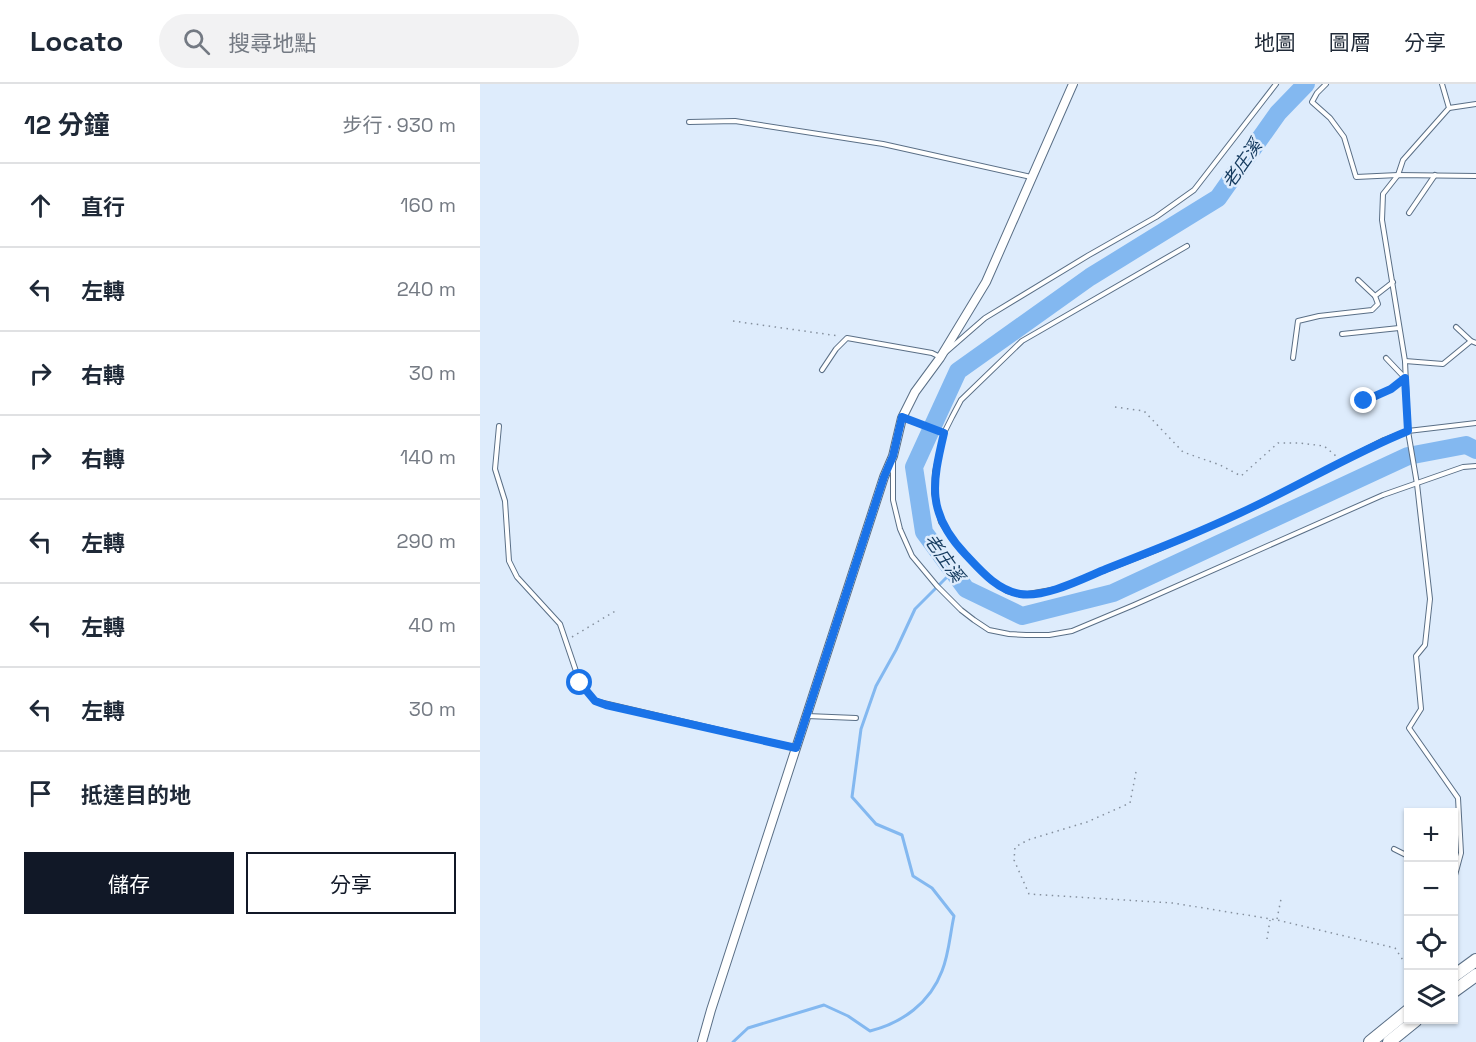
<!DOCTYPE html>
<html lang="zh-TW">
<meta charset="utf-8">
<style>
body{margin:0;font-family:"Space Grotesk","Noto Sans TC",sans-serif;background:#f2f2f3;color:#1f2937}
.controls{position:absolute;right:18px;bottom:18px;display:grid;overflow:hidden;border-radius:0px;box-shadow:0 2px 4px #0004}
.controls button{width:54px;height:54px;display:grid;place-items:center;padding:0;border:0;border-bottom:2px solid #e0e1e3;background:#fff;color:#1f2937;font:30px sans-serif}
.stop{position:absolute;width:18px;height:18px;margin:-14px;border:4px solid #1a73e8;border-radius:50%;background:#fff}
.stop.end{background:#1a73e8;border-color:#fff;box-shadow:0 2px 6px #0008}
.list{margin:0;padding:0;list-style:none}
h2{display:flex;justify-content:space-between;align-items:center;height:78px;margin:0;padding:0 24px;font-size:26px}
h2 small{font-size:20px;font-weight:400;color:#747a83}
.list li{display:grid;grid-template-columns:39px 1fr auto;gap:18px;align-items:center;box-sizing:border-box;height:84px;padding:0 24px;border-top:2px solid #e0e1e3}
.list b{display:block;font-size:22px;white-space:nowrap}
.list em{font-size:20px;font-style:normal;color:#747a83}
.actions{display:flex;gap:12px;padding:18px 24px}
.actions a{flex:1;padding:14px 0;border:2px solid #111827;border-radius:0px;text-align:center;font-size:21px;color:#111827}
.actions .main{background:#111827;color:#fff}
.icon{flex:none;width:33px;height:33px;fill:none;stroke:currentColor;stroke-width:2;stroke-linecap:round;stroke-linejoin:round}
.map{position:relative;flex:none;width:996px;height:958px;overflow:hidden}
header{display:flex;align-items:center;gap:36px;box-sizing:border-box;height:84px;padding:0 30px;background:#fff;border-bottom:2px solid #e0e1e3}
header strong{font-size:28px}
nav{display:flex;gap:33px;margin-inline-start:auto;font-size:21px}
.search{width:420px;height:54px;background:#f2f2f3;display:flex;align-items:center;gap:15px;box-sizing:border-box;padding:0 21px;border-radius:33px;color:#747a83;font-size:22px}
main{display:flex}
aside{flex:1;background:#fff}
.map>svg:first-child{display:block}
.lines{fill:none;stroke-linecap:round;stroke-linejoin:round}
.stream{stroke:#83b8f0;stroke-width:3}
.river{stroke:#83b8f0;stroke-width:18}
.service-casing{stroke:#5a6f86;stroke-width:6}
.minor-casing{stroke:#5a6f86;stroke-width:10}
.primary-casing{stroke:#5a6f86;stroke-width:14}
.path{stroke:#85909e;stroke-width:1.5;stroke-dasharray:1.5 4.5;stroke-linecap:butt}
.service{stroke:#fff;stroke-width:4}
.minor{stroke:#fff;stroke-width:8}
.primary{stroke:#fff;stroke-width:12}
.route{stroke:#1a73e8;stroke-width:8}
.labels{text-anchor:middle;stroke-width:5;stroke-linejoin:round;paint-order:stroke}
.water-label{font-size:18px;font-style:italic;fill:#143a5e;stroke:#deecfc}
</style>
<header>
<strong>Locato</strong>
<div class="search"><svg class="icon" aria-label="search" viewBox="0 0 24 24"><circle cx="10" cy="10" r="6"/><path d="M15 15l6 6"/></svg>搜尋地點</div>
<nav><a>地圖</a><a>圖層</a><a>分享</a></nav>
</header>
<main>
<aside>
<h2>12 分鐘<small>步行 · 930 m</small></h2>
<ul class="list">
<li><svg class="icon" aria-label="ahead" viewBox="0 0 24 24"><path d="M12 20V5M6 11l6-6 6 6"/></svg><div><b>直行</b></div><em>160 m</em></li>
<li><svg class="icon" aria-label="left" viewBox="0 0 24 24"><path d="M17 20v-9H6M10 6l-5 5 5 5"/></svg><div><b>左轉</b></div><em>240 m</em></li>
<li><svg class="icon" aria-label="right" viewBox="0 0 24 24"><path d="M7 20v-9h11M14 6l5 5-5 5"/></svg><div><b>右轉</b></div><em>30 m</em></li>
<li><svg class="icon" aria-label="right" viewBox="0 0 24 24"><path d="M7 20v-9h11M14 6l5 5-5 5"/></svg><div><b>右轉</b></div><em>140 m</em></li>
<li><svg class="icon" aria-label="left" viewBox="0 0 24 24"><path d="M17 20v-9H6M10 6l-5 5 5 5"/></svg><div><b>左轉</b></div><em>290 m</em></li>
<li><svg class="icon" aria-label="left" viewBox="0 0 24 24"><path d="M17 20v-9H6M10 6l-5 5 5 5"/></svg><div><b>左轉</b></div><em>40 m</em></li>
<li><svg class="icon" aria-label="left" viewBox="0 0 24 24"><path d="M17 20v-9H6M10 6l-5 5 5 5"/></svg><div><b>左轉</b></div><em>30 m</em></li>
<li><svg class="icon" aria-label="arrive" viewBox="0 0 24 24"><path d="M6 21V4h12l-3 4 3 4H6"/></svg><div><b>抵達目的地</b></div></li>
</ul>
<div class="actions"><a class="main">儲存</a><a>分享</a></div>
</aside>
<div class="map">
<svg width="996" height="958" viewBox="0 0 996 958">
<rect width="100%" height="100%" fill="#deecfc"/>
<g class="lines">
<path class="stream" d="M253 958 268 944 344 921 368 932 390 947C422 939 450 919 462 887 469 870 470 850 474 832L452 804 433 792 422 751 396 740 372 713 381 645 396 602 416 566 435 525 473 487"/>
<polyline class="river" points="826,0 798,29 738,114 610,193 478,287 434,383 444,448 486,505 542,532 633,509 928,372 986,361 996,366"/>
<defs>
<g id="service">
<polyline points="846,0 837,9 832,18 850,34 864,53 876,93 918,91 996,92"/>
<polyline points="962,0 969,24 923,76 918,91 903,110 902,136 925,277 928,347 937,400 950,515 945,561 936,572 941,625 929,644 978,714 981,769 974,795"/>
<polyline points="969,24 996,20"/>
<polyline points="209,38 255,37 403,60 551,93"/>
<polyline points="929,129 955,91"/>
<polyline points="707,162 542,257 481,316 472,333 464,349 455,388 454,409 461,438 476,460 508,494 527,507 542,511 577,505 679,465 776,422 904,356 928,347 996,339"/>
<polyline points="878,196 895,212"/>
<polyline points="976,243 991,257"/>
<polyline points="862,250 919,244"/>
<polyline points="466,268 505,234 609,171 676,133 714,106 796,0"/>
<polyline points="813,274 818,237 839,232 892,226 898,220 895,212 913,198"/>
<polyline points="925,277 963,280 991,257 996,259"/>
<polyline points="342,286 356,265 367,254 452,269 460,273"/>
<polyline points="883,317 911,305 925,294 906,274"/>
<polyline points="423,334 464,349"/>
<polyline points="19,342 15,385 25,417 29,477 37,493 80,540 100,599 115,617 317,664"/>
<polyline points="413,379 413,416 420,445 432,472 457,502 481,526 494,536 509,546 529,550 546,551 569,551 592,547 654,521 903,411 983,383 996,382"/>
<polyline points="327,632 376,634"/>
<polyline points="914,765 928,772"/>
</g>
<polyline id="minor" points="222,958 231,926 404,393 413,372 422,334 435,308 460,274 506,198 593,0"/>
<g id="primary">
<polyline points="974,892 996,876"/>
<polyline points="974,907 996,891"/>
<polyline points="890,958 928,927"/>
<polyline points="909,958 936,936"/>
</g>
</defs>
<use href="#service" class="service-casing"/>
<use href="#minor" class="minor-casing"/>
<use href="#primary" class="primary-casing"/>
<g class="path">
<polyline points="253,237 359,252"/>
<polyline points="635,323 664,327 703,368 740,381 761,392 798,359 820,359 844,362 856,372"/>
<polyline points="92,553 137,526"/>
<polyline points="656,688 650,719 607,738 548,756 535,763 534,776 549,810 693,819 797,836 915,864 928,884"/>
<polyline points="797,835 801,815"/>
<polyline points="787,855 790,836"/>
</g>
<use href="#service" class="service"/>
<use href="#minor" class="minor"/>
<use href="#primary" class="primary"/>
</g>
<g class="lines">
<path class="route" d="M100 599 115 617 126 621 316 664 404 393 413 372 422 333 464 349C452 400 446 429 486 471 501 487 517 506 540 510 565 514 602 495 626 485 677 465 728 445 777 421 827 397 876 368 928 347L925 294 911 305 884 317"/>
</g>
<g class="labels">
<g class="water-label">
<text transform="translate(762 80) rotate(-55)" y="6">老庄溪</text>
<text transform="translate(464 474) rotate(55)" y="6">老庄溪</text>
</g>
</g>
</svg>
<div class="controls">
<button>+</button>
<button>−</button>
<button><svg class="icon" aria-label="locate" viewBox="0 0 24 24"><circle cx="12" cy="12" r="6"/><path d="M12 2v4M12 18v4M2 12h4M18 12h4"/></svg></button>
<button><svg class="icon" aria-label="layers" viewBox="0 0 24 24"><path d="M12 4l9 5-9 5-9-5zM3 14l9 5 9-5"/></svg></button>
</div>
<div class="stop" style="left:100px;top:599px"></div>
<div class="stop end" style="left:884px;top:317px"></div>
</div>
</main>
